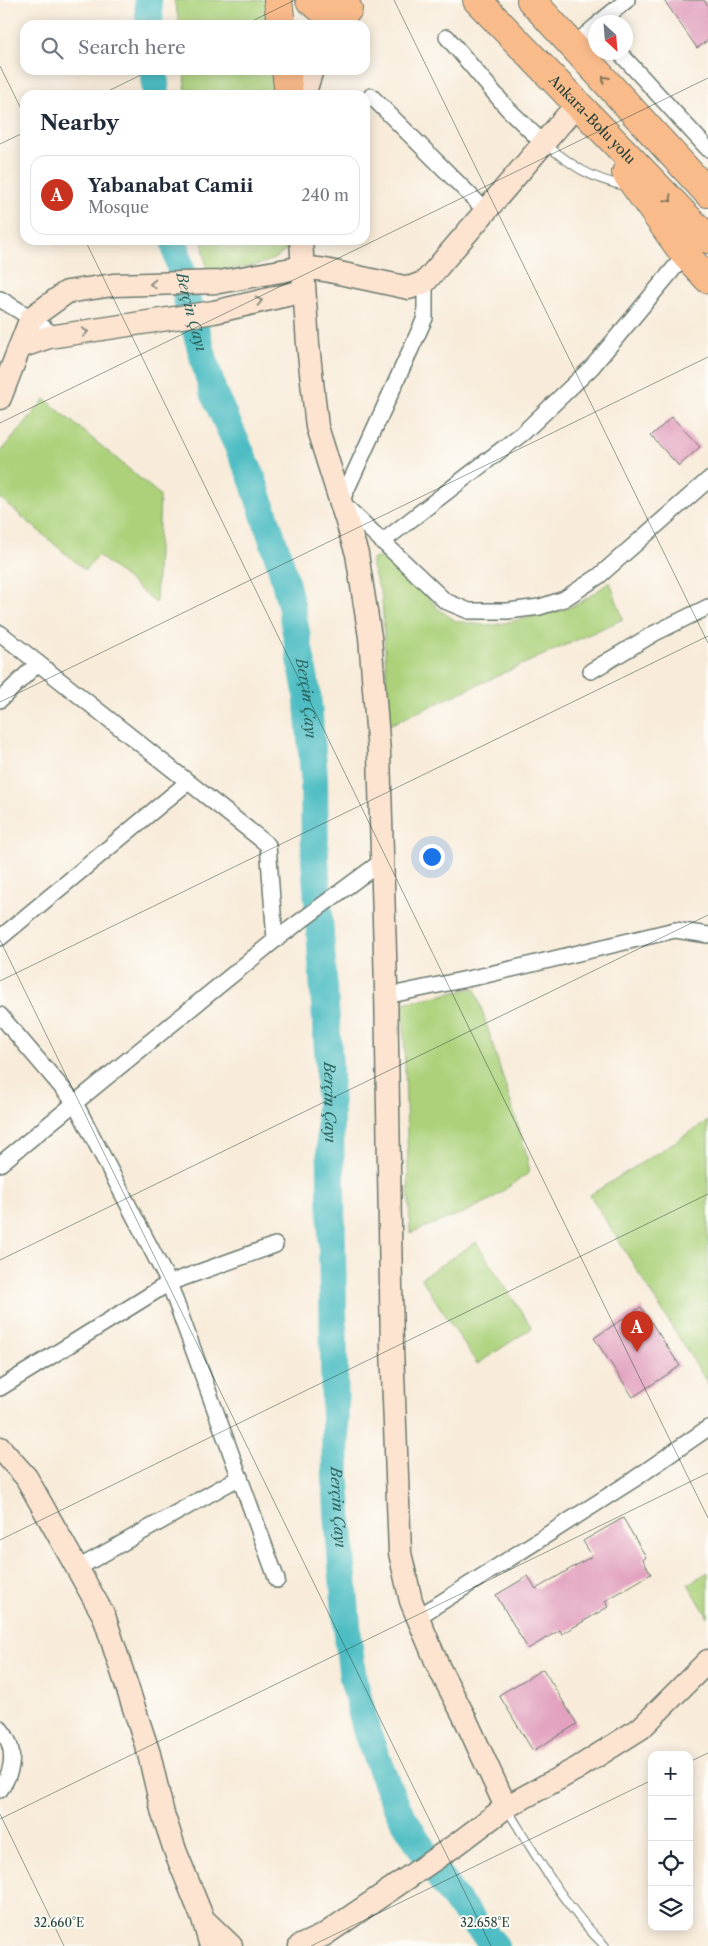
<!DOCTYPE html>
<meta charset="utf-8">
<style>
body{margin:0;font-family:"Libre Caslon Text",serif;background:#f2f2f3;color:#1f2937}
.controls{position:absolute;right:15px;bottom:15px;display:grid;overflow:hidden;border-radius:10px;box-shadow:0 2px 12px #0003}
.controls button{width:45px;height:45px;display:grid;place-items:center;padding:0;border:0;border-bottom:1px solid #e0e1e3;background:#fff;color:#1f2937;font:25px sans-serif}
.compass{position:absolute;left:588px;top:15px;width:45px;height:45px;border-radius:50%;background:#fff;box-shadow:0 2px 12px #0003;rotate:154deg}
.you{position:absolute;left:431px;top:856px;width:18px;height:18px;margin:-12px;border:4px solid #fff;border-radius:50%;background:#1a73e8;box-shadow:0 0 0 8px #1a73e833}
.badge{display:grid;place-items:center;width:32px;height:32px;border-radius:50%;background:#c8321e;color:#fff;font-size:16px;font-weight:700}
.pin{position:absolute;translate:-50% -41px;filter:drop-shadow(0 1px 2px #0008)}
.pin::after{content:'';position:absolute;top:26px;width:18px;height:15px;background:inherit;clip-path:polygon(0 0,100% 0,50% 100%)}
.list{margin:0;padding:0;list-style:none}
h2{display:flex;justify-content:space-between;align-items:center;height:65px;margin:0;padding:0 20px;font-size:21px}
h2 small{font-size:16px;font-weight:400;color:#747a83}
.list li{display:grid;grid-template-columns:32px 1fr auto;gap:15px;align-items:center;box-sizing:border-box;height:80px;margin:0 10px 10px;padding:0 10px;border:1px solid #e0e1e3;border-radius:15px}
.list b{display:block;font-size:19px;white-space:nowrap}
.list p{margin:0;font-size:16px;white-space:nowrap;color:#747a83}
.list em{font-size:16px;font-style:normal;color:#747a83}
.icon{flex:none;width:28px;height:28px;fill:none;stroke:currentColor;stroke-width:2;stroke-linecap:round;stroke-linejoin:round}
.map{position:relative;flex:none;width:708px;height:1946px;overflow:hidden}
.search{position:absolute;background:#fff;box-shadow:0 2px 12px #0003;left:20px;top:20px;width:350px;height:55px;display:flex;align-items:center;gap:12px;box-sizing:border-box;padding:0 18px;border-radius:15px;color:#747a83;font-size:19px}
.panel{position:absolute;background:#fff;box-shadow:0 2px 12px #0003;left:20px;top:90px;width:350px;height:155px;border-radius:15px}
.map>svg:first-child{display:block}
.green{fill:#acd17a;stroke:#668757}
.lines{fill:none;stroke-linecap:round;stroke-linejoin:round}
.river{stroke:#4ebdc3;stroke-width:28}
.building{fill:#e2a1bf}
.lane-casing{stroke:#6b7a6e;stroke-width:10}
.street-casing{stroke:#6b7a6e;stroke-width:18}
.secondary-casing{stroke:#6b7a6e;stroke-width:25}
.highway-casing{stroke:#6b7a6e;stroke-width:30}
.lane{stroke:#fff;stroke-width:8}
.street{stroke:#fff;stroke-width:15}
.secondary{stroke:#fde4d1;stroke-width:22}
.highway{stroke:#fabb8b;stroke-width:28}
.oneway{stroke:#82765b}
.oneway2{stroke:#8e9082}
.ticks{fill:none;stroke:#1f3d34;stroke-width:1;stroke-opacity:0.45}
.labels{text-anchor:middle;stroke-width:4;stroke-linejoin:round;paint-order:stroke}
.street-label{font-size:14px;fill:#1f3d34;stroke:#fdfcf7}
.water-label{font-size:15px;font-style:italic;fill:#2d635f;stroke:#fdfcf7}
.ticks-label{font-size:12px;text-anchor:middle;fill:#1f3d34;stroke:#fdfcf7;stroke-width:4;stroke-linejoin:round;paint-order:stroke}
</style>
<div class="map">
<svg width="708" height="1946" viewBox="0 0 708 1946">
<rect width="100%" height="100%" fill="#fdfcf7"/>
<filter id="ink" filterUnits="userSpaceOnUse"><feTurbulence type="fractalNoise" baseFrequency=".02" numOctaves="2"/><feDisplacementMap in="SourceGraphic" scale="10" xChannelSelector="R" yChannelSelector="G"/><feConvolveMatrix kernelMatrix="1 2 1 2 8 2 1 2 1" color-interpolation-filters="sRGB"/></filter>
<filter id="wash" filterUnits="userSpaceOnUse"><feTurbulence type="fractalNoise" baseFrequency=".0096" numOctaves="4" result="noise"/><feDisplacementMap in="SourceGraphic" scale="20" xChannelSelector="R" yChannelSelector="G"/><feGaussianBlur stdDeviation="1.12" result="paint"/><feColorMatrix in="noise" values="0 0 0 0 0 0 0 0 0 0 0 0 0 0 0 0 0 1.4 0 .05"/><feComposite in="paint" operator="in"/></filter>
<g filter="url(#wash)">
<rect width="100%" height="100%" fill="#f8ebd9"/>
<g class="green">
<polygon points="174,0 270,0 272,25 180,25"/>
<polygon points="184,70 276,70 278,95 186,95"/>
<path d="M202 240H290C284 269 231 268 207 271Z"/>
<polygon points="45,399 160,495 156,603 98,555 85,570 0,498 0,453"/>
<polygon points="385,557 406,570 438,609 456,621 490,626 559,611 578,604 610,582 623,619 389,725 382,597 372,567 372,559"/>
<polygon points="475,988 524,1145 530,1172 490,1200 463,1213 410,1233 403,1003"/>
<polygon points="708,1121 708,1384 590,1195"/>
<polygon points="476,1242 532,1328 477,1364 421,1278"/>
<polygon points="708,1572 708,1617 688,1584"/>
</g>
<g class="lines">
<g class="river">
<polyline points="148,0 150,25"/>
<polyline points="154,70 156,95"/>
<path id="s1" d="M174 240 186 295 213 392 251 475 280 562 291 605 307 692 314 776 315 859 329 1065 336 1482 341 1554 349 1647 353 1678 367 1733 387 1785 399 1811 436 1872 456 1901 495 1946"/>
</g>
</g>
<g id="blocks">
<g class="building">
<polygon points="664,0 704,0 708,6 708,40 697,48"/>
<polygon points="672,417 700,447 679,466 651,436"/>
<polygon points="641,1307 680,1366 633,1397 594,1338"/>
<polygon points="623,1518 646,1557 643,1560 651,1574 605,1601 608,1607 562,1634 560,1630 528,1649 496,1595 528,1576 536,1589 592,1556 583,1541"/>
<polygon points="543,1669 577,1724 533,1751 499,1695"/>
</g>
</g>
</g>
<g filter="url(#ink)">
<use href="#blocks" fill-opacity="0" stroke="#6b7a6e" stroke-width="1"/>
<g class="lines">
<defs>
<g id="lane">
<path d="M546 145C575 167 589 178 625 186"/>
<path d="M507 1809C537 1857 564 1906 605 1946"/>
</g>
<g id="street">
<polyline points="600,22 627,0"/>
<polyline points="447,37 507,108 544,144"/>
<polyline points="574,45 596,26"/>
<polyline points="619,52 708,149"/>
<polyline points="371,96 486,211"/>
<polyline points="425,282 425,318 341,502 445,601 469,611 508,611 540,607 564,599 599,576 708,480"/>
<polyline points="0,299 31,318 55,336"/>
<polyline points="382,542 523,433 592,367 685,255"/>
<polyline points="0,633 268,845 275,940"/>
<polyline points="591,671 655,633 708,607"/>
<polyline points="0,700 38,663"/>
<polyline points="0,938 188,782"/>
<polyline points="386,996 486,975 675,930 708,935"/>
<polyline points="0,1015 75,1103 169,1283 277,1580"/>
<polyline points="0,1164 275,940 382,861"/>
<polyline points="0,1388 169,1283 275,1245"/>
<polyline points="78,1568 240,1477"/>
<polyline points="418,1617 633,1480 708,1428"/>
<path d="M0 1728C17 1748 14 1770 0 1790"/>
</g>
<g id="secondary">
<polyline points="304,95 312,70"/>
<polyline points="301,240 308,345 317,427 357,554 370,637 379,753 386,986 392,1348 400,1553 411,1601 439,1668 464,1716 506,1807"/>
<polyline points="20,347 49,337 214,312 304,291"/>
<polyline points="0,398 31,318 67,292 113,285 219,282 303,267 325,270 409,288 425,282 578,103"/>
<polyline points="0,1448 26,1477 104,1616 149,1754 163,1814 176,1853 203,1919 211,1946"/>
<polyline points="203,1919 231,1946"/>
<polyline points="300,1946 324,1935 457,1844 506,1807 576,1769 641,1728 708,1661"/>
</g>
<g id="highway">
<polyline points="278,0 281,25"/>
<polyline points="310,0 325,12 348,9"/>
<path id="s2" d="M477 0 708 239"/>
<polyline points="531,0 708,193"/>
<polyline points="286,70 289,95"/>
<polyline points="626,173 682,251 708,279"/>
</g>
</defs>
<use href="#lane" class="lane-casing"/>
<use href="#street" class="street-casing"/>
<use href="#secondary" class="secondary-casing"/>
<use href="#highway" class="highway-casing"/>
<use href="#lane" class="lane"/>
<use href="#street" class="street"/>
<use href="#secondary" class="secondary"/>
<use href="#highway" class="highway"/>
</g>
<defs><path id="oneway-chevron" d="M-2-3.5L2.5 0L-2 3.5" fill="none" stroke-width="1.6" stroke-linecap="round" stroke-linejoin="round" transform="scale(1.25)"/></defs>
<g class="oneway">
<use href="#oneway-chevron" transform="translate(605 79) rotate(-132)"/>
<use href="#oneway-chevron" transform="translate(669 199) rotate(46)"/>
</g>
<g class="oneway2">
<use href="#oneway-chevron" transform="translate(153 284) rotate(178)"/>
<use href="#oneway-chevron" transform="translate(259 301) rotate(-13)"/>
<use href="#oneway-chevron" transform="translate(85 332) rotate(-8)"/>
</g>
</g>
<path class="ticks" d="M394 0 708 643M244 25 295 0M0 66 25 117M100 95 151 70M0 144 25 132M85 240 708 1518M0 423 708 78M0 702 708 357M0 940 491 1946M0 981 708 636M0 1260 708 915M0 1540 708 1194M689 1762 708 1753M0 1814 64 1946M0 1819 708 1473M311 1946 652 1780"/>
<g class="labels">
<g class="street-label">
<text dy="5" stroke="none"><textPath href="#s2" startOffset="166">Ankara-Bolu yolu</textPath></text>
</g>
<g class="water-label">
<text dy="5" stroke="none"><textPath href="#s1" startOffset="74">Berçin Çayı</textPath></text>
<text dy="5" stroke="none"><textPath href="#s1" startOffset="479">Berçin Çayı</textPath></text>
<text dy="5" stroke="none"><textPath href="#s1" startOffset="884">Berçin Çayı</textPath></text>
<text dy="5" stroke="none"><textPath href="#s1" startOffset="1289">Berçin Çayı</textPath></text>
</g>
</g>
<g class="ticks-label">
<text x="59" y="1927">32.660°E</text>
<text x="485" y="1927">32.658°E</text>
</g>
</svg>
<div class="controls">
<button>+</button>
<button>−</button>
<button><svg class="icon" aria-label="locate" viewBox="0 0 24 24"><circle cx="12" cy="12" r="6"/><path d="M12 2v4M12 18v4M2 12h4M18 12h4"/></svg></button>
<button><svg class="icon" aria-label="layers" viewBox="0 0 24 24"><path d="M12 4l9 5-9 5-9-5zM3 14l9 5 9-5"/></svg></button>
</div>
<svg class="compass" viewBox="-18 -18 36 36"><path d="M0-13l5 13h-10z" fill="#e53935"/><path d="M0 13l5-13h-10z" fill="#747a83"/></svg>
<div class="you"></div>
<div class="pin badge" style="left:637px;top:1352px">A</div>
<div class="search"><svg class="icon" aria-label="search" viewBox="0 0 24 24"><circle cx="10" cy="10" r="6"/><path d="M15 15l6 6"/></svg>Search here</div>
<section class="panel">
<h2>Nearby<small></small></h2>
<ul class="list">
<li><span class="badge">A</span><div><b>Yabanabat Camii</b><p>Mosque</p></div><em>240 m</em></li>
</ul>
</section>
</div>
